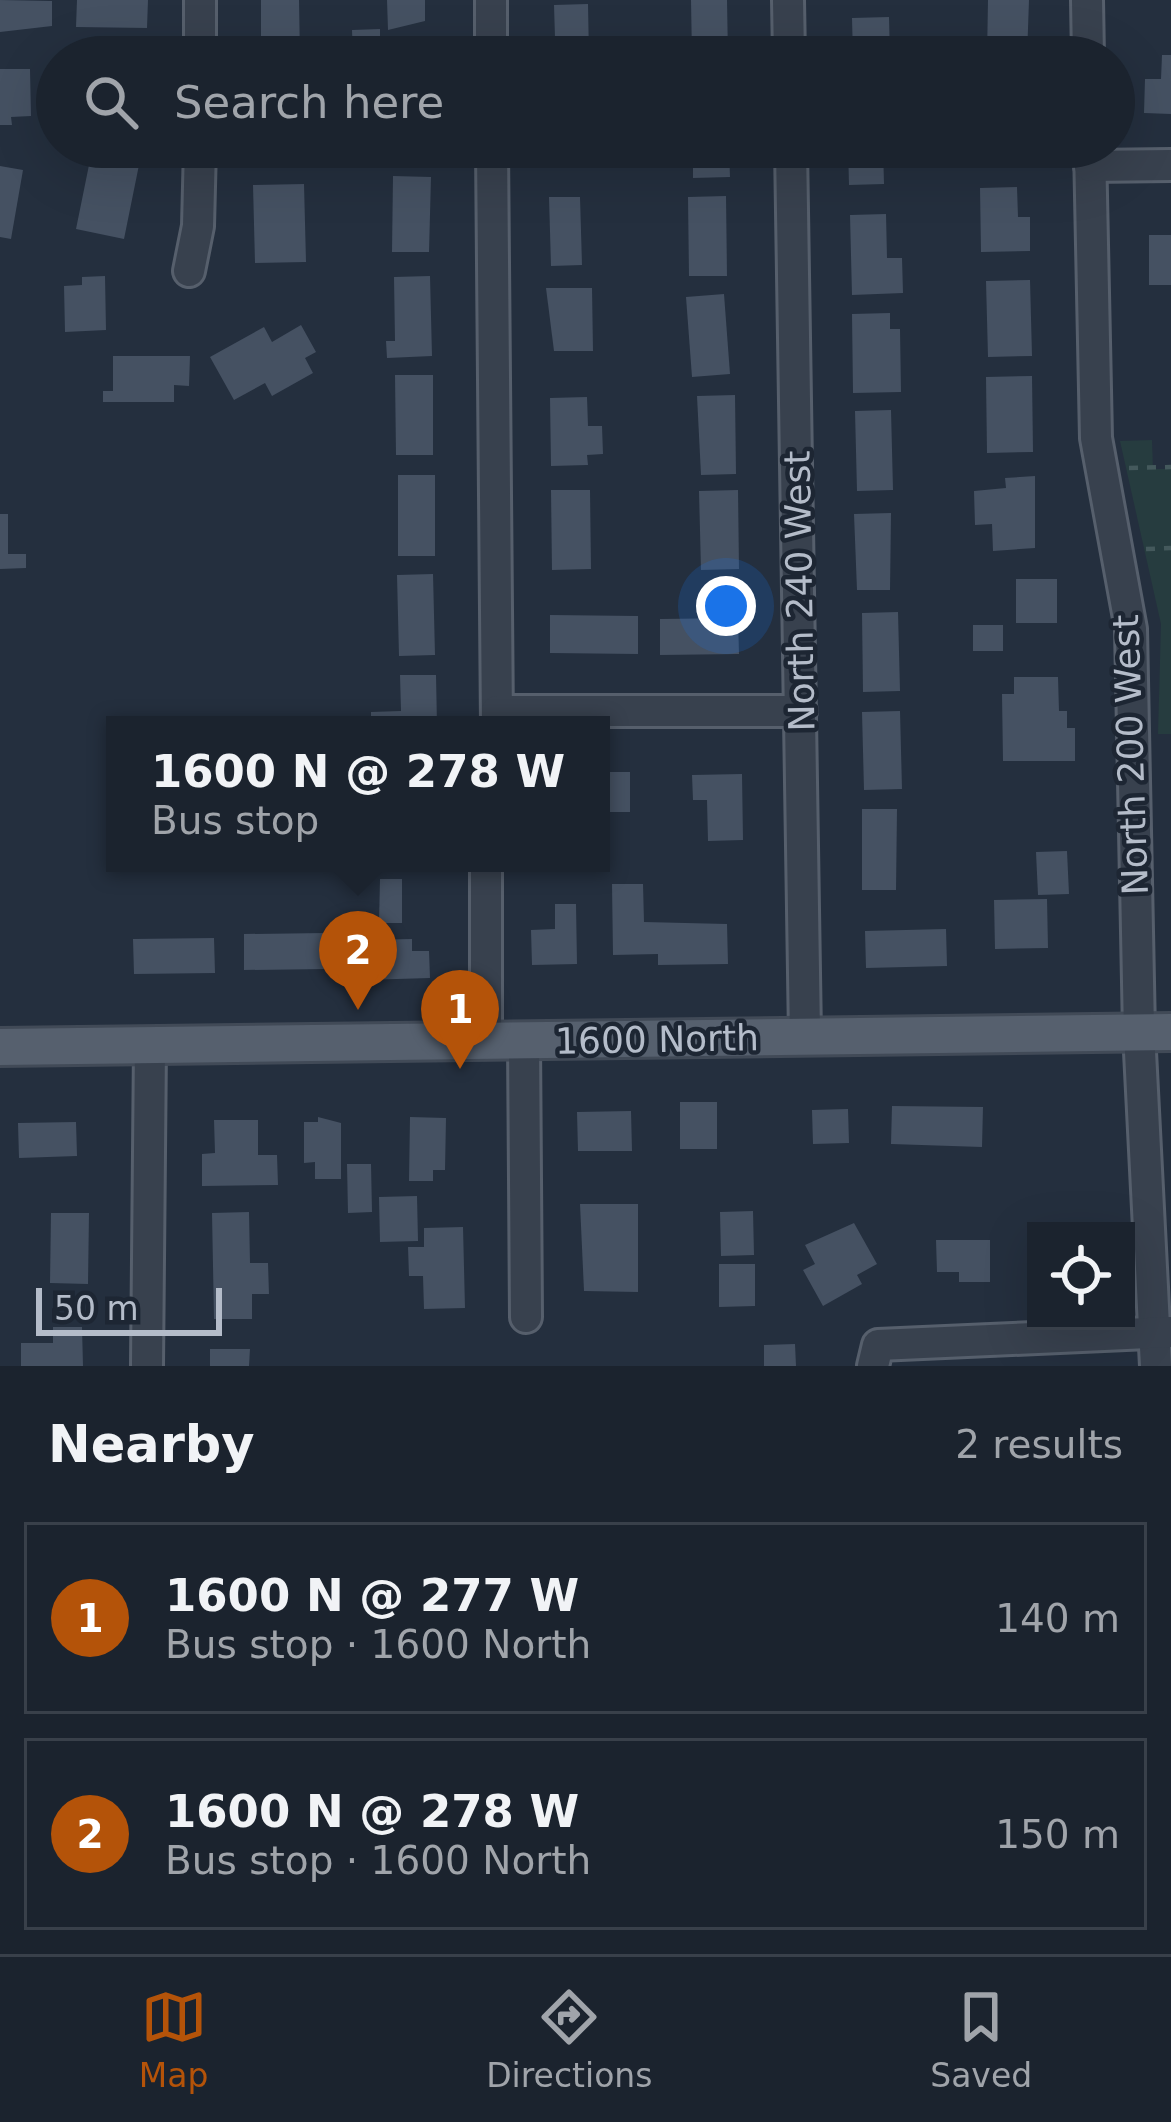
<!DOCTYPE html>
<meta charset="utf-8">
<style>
body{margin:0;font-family:"DejaVu Sans",sans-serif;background:#242b36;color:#f1f3f6}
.controls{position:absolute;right:36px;bottom:36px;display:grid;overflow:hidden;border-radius:0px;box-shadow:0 12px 48px #0002}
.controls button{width:108px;height:108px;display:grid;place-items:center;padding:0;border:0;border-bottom:3px solid #39404a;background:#1b232e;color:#f1f3f6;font:60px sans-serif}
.scale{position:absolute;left:36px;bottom:30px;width:186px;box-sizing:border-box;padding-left:12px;border:6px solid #b4bcc9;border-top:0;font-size:33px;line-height:42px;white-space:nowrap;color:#b4bcc9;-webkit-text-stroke:9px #1d2633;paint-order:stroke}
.you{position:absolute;left:726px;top:606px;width:42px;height:42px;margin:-30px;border:9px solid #fff;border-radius:50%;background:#1a73e8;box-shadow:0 0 0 18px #1a73e833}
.badge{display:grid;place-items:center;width:78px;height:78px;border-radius:50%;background:#b45309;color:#fff;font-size:39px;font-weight:700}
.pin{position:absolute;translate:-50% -99px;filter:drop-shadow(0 3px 6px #0008)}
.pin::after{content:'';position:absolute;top:63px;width:42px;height:36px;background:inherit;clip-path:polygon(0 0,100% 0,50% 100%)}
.popup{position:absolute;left:106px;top:716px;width:504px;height:156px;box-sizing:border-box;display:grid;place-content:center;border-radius:0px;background:#1b232e;filter:drop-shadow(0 3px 9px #0005);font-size:39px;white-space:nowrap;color:#a0a4aa}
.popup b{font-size:45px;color:#f1f3f6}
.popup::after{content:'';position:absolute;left:50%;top:100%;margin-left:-24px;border:24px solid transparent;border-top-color:#1b232e}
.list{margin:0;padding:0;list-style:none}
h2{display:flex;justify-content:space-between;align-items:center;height:156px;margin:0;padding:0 48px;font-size:51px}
h2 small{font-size:39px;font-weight:400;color:#a0a4aa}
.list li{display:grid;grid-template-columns:78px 1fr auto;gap:36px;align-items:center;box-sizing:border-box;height:192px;margin:0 24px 24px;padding:0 24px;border:3px solid #39404a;border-radius:0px}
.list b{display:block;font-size:45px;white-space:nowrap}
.list p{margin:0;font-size:39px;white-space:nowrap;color:#a0a4aa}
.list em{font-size:39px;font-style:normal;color:#a0a4aa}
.icon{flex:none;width:66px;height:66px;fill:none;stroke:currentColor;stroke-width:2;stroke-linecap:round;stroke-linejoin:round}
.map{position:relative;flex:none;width:1171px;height:1366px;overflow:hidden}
.search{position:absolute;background:#1b232e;box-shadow:0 12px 48px #0002;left:36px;right:36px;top:36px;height:132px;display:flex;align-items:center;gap:30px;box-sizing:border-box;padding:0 42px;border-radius:66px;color:#a0a4aa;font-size:45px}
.sheet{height:588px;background:#1b232e}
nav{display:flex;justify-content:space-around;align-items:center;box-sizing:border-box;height:168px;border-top:3px solid #39404a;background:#1b232e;font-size:33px;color:#a0a4aa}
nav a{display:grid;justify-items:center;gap:6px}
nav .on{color:#b45309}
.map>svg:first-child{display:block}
.green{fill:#263c3f}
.building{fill:#455162}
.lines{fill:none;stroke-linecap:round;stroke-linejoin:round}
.minor-casing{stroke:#565f6c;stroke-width:36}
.major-casing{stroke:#414a57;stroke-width:42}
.path{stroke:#44595c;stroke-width:4.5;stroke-dasharray:9 9;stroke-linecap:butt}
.minor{stroke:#38414e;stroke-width:30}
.major{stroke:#56606e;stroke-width:36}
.labels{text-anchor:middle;stroke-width:9;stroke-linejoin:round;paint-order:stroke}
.street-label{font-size:36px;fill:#b4bcc9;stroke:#1d2633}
</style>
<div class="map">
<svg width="1171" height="1366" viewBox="0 0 1171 1366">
<rect width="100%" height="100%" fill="#242f3e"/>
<polygon class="green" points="1152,440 1153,469 1171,469 1171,734 1158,734 1161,624 1120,441"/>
<g class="building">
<polygon points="0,0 52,1 52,26 0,32"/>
<polygon points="77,0 148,0 147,28 76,27"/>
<polygon points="261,0 299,0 300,57 252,57 252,40 261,40"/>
<polygon points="387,0 425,0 425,21 388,30"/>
<polygon points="691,0 727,0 728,57 692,57"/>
<polygon points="988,0 1029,0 1027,57 987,57"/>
<polygon points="588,4 589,57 545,57 545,38 555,38 554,5"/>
<polygon points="889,17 890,57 853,57 852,18"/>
<polygon points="380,29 380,57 353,57 352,30"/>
<polygon points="1162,55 1171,55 1171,114 1144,113 1145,79 1161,79"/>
<polygon points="0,69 30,69 31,116 11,117 12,125 0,125"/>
<polygon points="546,147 581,147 581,159 546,160"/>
<polygon points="693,147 729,147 730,177 693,178"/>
<polygon points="848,147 883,147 884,184 849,185"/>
<polygon points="101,152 140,160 124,239 76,229 89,165 98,167"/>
<polygon points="0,166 23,170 11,239 0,237"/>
<polygon points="393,176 431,177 429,252 392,252"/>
<polygon points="304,184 306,262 255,263 253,185"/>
<polygon points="1017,187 1018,217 1030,217 1030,251 981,252 980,188"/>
<polygon points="726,196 727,276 689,276 688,197"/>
<polygon points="549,197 580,197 582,265 551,266"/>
<polygon points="886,214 887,258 902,258 903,293 852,295 850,215"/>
<rect x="1149" y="235" width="22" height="50"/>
<polygon points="105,276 106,330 65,332 64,286 82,285 82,277"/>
<polygon points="430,276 432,356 387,358 386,341 395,341 394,277"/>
<polygon points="1030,280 1032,356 988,357 986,281"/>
<polygon points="546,288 592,288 593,351 554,351"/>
<polygon points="724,294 730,374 692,377 686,297"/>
<polygon points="890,313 890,329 900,329 901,392 853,393 852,314"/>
<polygon points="301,325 316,352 305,358 313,373 272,396 265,383 234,400 210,357 264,327 272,342"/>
<polygon points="113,356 190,356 189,386 174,385 174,402 103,402 103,391 113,391"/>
<polygon points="395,375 433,375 433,455 396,455"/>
<polygon points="1032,376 1033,452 987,453 986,377"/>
<polygon points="735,395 736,474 701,475 697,396"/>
<polygon points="587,397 588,426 602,426 603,454 587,455 588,465 551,466 550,398"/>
<polygon points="891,410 893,490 857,491 855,411"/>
<rect x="398" y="475" width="37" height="81"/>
<polygon points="1035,476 1035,548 993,551 992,524 975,525 974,491 1006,488 1005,478"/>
<polygon points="551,490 590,490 591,569 552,570"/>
<polygon points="738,490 739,569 701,570 699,491"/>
<polygon points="891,513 890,590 857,590 854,514"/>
<polygon points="0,514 8,514 8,554 26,554 26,568 0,569"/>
<polygon points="433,574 435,655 399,656 397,575"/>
<rect x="1016" y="579" width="41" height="44"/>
<polygon points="898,612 900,691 863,692 862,613"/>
<polygon points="550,615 638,616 638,654 550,653"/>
<polygon points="738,618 739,654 660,655 660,619"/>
<rect x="973" y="625" width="30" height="26"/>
<polygon points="400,675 436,675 437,725 371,725 371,712 401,711"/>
<polygon points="1014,677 1058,677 1059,711 1067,711 1067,728 1075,728 1075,761 1003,761 1002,694 1014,694"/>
<polygon points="900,711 902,789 864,790 862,712"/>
<rect x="601" y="772" width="29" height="40"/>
<polygon points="742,774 743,840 708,841 707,800 693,800 692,775"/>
<polygon points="862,809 897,809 896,890 862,890"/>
<polygon points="1067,851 1069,894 1038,895 1036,852"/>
<polygon points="380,879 402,879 402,923 379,923"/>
<polygon points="612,884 643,884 644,922 727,924 728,964 658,965 658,954 613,955"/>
<polygon points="1047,899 1048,948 995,949 994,900"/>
<polygon points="555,904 576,904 577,964 532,965 531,930 555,929"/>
<polygon points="946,929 947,966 866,968 865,931"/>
<polygon points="325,933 326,969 244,970 244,934"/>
<polygon points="214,938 215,973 134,974 133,939"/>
<polygon points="412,939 412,951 429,951 430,978 364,980 363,940"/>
<rect x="680" y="1102" width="37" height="47"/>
<polygon points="892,1106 983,1107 982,1147 891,1144"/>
<polygon points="848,1109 849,1143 813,1144 812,1110"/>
<polygon points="631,1111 632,1151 578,1151 577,1112"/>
<polygon points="318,1117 341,1123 341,1179 315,1179 315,1162 304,1163 304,1122 318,1122"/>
<polygon points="410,1117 446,1118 445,1170 433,1170 433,1181 409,1181"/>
<polygon points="214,1120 258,1120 258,1155 277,1155 278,1185 202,1186 202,1154 215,1153"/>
<polygon points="76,1122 77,1156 19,1158 18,1123"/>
<polygon points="347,1164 371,1164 372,1212 348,1213"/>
<polygon points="417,1196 418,1241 380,1242 379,1197"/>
<polygon points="580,1204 638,1204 638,1292 584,1291"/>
<polygon points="753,1211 754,1255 721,1256 720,1212"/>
<polygon points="249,1212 250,1263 268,1263 269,1294 252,1294 252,1319 214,1319 212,1213"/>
<polygon points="51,1213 89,1213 88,1284 50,1283"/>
<polygon points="854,1223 877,1264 857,1275 862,1284 823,1306 803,1270 815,1264 805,1245"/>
<polygon points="463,1227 465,1308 424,1309 423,1276 409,1276 408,1247 424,1247 424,1228"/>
<polygon points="936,1240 990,1240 990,1282 959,1282 959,1272 937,1272"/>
<polygon points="719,1264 755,1264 755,1306 719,1307"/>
<polygon points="53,1327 82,1327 83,1366 21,1366 21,1343 53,1343"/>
<polygon points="795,1344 796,1366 764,1366 764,1345"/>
<polygon points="210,1349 250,1349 249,1366 210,1366"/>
</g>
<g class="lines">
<defs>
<g id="minor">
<polyline points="200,0 200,57"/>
<polyline points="491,0 491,57"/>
<polyline points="788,0 789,57"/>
<polyline points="1087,0 1088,57"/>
<polyline points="492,147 497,725"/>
<polyline points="791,147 805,1036"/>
<polyline points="1090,147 1096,438 1131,629 1139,1032 1156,1366"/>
<polyline points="1090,166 1171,165"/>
<polyline points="189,271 198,226 200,147"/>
<polyline points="497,711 801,711"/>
<polyline points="486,863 486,1041"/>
<polyline points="524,1041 526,1317"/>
<polyline points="147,1366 150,1045"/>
<polyline points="873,1366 878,1345 1171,1332"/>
</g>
<polyline id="major" points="0,1047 1171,1032"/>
</defs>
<use href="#minor" class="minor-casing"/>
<use href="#major" class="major-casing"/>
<g class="path">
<polyline points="1129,468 1171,467"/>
<polyline points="1146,549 1171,548"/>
</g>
<use href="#minor" class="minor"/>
<use href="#major" class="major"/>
</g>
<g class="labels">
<g class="street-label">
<text transform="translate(799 591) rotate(-91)" y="13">North 240 West</text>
<text transform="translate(1130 755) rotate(-92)" y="13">North 200 West</text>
<text transform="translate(657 1039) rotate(-1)" y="13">1600 North</text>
</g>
</g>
</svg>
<div class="controls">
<button><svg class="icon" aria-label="locate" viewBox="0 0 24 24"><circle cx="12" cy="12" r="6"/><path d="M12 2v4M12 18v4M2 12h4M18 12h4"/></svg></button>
</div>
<div class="scale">50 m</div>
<div class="you"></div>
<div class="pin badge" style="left:460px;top:1069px">1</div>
<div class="pin badge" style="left:358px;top:1010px">2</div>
<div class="popup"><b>1600 N @ 278 W</b>Bus stop</div>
<div class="search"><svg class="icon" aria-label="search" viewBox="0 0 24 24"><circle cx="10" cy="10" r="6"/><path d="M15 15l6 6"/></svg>Search here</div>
</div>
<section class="sheet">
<h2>Nearby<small>2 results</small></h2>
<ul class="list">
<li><span class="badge">1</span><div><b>1600 N @ 277 W</b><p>Bus stop · 1600 North</p></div><em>140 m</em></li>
<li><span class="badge">2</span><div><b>1600 N @ 278 W</b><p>Bus stop · 1600 North</p></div><em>150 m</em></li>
</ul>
</section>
<nav>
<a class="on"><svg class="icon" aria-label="map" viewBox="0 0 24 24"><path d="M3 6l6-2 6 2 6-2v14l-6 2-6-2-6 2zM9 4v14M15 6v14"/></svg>Map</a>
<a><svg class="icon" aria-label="directions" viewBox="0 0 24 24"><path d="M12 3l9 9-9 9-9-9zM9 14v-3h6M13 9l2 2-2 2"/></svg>Directions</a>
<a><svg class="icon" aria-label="saved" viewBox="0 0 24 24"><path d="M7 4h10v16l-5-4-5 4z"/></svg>Saved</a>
</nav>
